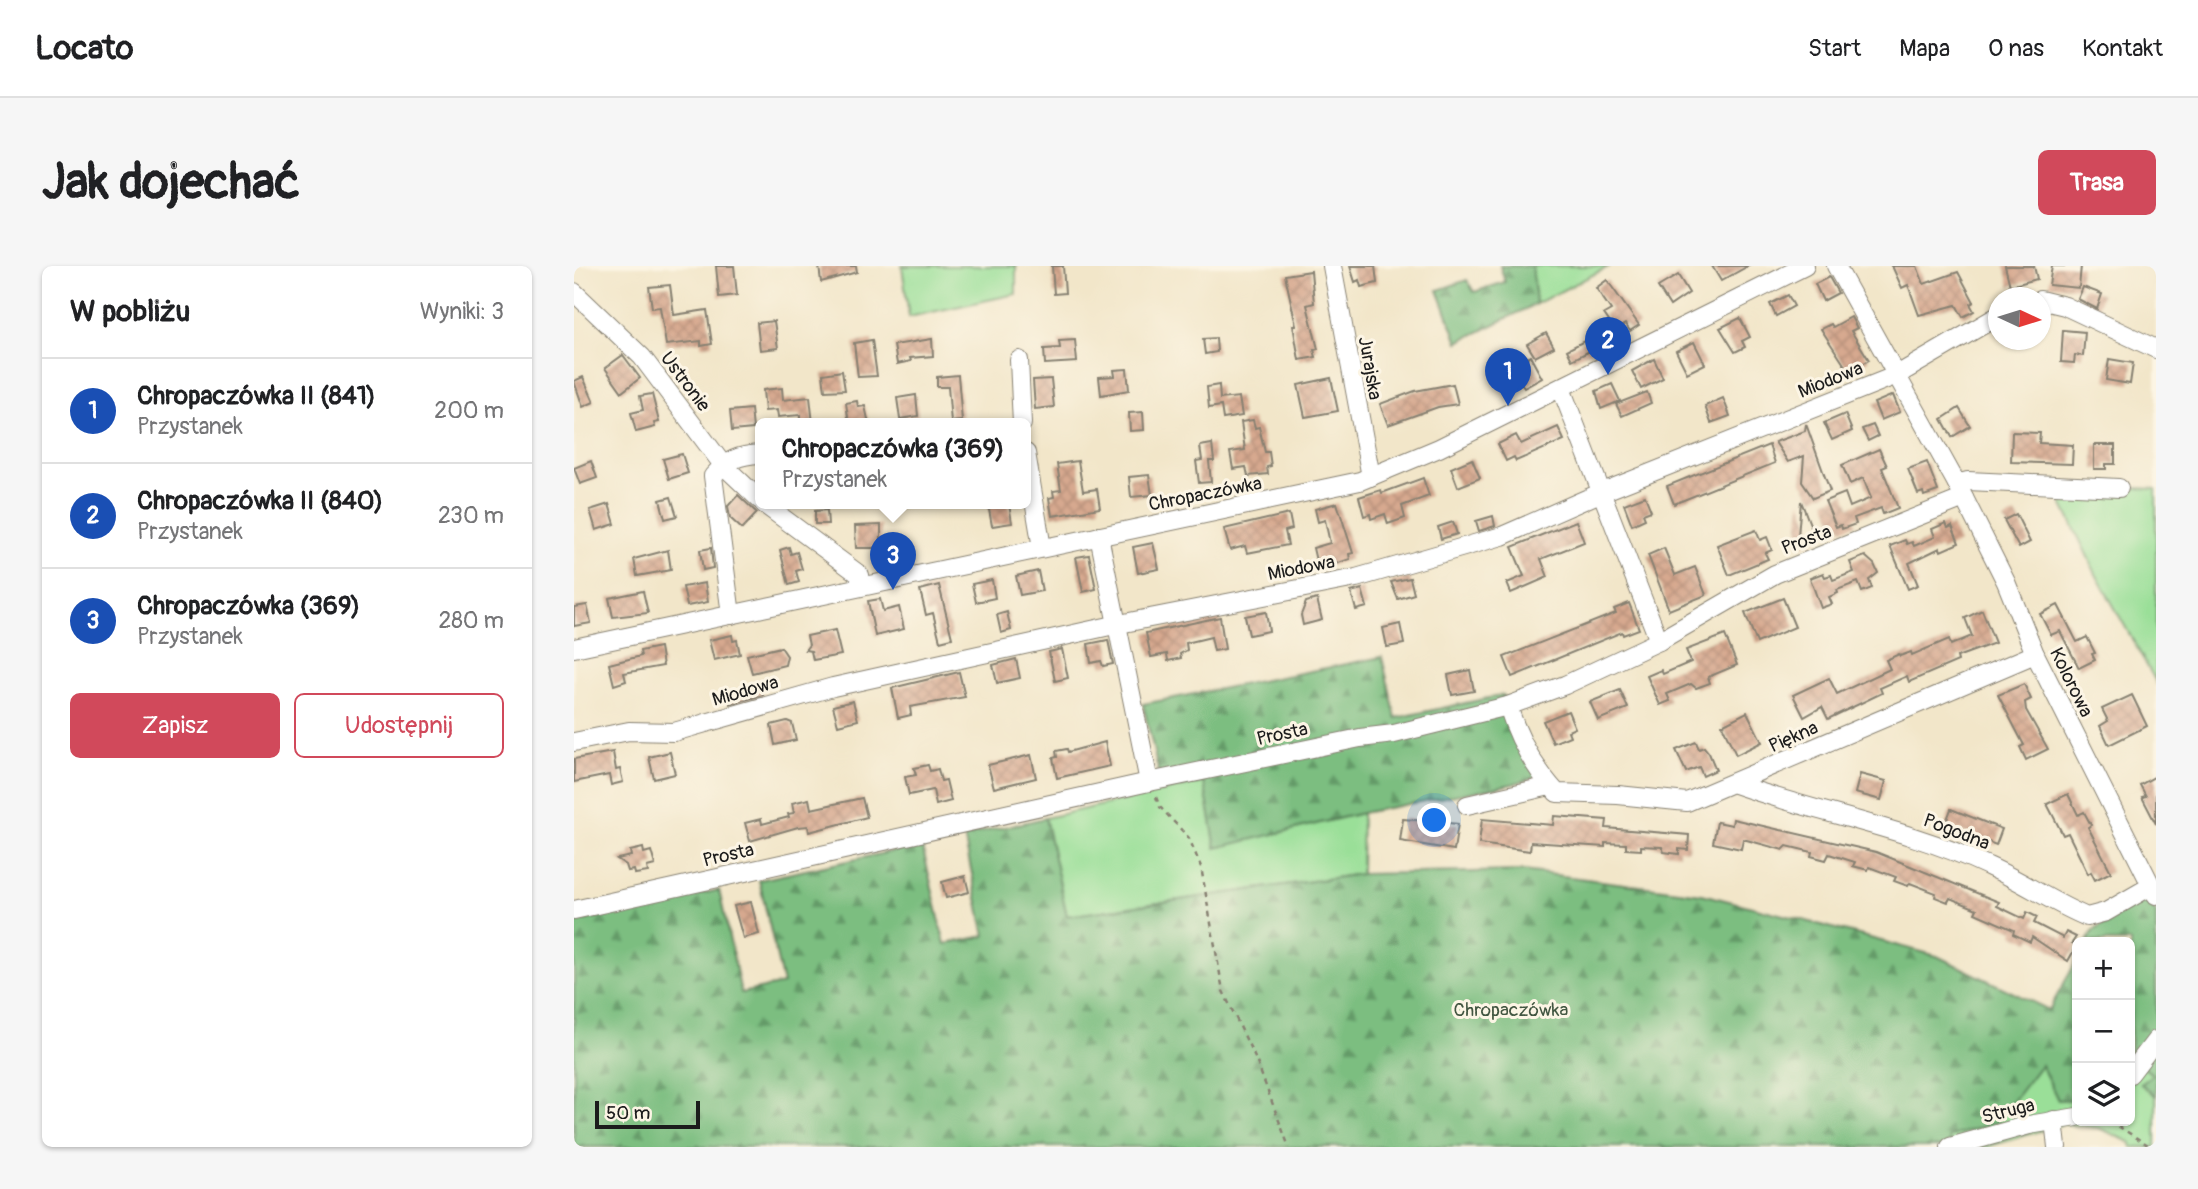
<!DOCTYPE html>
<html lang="pl">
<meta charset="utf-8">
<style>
body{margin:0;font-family:Pangolin,sans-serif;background:#f6f6f6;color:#202124}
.controls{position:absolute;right:21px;bottom:21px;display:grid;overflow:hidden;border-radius:10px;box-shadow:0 2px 5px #0004}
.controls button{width:63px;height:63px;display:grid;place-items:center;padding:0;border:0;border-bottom:2px solid #e0e0e0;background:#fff;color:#202124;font:35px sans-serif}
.compass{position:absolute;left:1414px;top:21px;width:63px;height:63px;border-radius:50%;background:#fff;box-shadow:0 2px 5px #0004;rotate:94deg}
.scale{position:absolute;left:21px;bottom:18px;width:105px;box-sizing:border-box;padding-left:7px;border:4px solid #1c1c1c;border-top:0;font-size:19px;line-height:24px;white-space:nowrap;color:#1c1c1c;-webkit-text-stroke:5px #fcf5e5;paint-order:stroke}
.you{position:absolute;left:861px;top:555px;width:24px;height:24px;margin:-18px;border:5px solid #fff;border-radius:50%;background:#1a73e8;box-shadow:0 0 0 10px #1a73e833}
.badge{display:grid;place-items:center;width:46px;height:46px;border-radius:50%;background:#d1495b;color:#fff;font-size:23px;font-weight:700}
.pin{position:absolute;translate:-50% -58px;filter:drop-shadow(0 2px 4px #0008)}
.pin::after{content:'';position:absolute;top:37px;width:24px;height:21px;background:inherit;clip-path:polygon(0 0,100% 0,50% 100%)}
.popup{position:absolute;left:181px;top:152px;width:276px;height:91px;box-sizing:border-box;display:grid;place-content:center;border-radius:10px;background:#fff;filter:drop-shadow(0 2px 5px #0005);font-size:23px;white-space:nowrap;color:#757577}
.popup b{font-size:26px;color:#202124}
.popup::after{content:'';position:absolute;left:50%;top:100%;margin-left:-14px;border:14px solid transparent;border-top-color:#fff}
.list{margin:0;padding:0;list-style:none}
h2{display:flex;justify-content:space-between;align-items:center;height:91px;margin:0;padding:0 28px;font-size:30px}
h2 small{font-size:23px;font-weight:400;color:#757577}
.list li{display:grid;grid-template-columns:46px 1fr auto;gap:21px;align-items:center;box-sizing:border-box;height:105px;padding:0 28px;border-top:2px solid #e0e0e0}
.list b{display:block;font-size:26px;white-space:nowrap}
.list p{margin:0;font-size:23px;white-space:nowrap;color:#757577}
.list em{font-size:23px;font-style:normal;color:#757577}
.actions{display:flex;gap:14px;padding:21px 28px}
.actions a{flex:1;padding:16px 0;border:2px solid #d1495b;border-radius:10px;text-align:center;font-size:24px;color:#d1495b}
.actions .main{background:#d1495b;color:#fff}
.icon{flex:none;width:38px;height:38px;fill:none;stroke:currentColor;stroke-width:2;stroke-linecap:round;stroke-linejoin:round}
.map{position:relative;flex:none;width:1582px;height:881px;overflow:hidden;border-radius:10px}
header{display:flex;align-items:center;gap:42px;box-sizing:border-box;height:98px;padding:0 35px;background:#fff;border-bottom:2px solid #e0e0e0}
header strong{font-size:33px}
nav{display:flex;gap:38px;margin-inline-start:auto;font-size:24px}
.intro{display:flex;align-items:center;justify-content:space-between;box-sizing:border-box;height:168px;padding:0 42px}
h1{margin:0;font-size:49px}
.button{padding:18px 32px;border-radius:10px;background:#d1495b;color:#fff;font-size:24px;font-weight:700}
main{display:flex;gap:42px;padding:0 42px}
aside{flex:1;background:#fff;border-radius:10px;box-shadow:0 2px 5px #0004}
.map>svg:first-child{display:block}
.green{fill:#9adf98;stroke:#5b7e5a;stroke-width:2}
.forest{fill:url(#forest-firs);stroke:#4c6d4e;stroke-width:2}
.building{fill:url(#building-cross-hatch)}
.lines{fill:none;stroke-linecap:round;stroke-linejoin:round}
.minor-casing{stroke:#878172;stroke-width:20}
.path{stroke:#878172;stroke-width:2.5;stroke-dasharray:5 5;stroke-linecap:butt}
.minor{stroke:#fff;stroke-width:18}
.labels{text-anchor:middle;stroke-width:6;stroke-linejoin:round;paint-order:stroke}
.street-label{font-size:19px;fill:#1c1c1c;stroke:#fcf5e5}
.park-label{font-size:19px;fill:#425641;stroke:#fcf5e5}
</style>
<header>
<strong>Locato</strong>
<nav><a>Start</a><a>Mapa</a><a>O nas</a><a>Kontakt</a></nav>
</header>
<div class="intro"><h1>Jak dojechać</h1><a class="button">Trasa</a></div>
<main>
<aside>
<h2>W pobliżu<small>Wyniki: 3</small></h2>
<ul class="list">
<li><span class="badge" style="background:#1a4fb4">1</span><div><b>Chropaczówka II (841)</b><p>Przystanek</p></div><em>200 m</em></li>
<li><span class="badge" style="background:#1a4fb4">2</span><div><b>Chropaczówka II (840)</b><p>Przystanek</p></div><em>230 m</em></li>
<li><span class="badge" style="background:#1a4fb4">3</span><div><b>Chropaczówka (369)</b><p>Przystanek</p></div><em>280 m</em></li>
</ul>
<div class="actions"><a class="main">Zapisz</a><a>Udostępnij</a></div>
</aside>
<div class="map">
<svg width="1582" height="881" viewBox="0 0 1582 881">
<defs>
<pattern id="forest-firs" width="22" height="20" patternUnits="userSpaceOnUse" patternTransform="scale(1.75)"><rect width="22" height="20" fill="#7bbe80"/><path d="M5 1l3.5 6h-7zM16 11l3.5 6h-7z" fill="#649a68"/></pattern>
<pattern id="building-cross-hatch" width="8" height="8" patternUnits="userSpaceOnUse" patternTransform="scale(1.75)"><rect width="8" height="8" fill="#d7a98f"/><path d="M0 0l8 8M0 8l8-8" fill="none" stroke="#b8917b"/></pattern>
</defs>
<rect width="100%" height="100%" fill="#fcf5e5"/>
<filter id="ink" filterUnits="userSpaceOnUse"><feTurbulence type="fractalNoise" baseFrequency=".0143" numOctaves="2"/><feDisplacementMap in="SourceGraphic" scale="14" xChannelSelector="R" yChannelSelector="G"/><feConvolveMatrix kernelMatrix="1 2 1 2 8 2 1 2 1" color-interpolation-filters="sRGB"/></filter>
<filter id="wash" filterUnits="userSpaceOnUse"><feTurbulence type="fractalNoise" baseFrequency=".00686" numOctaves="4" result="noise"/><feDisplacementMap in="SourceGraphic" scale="28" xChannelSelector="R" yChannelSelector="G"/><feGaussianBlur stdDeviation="1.57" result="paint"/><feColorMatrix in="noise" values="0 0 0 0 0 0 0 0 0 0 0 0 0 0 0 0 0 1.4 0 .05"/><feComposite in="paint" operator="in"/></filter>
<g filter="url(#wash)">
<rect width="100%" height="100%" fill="#f2e6c9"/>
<g class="green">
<polygon points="328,0 442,0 442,28 335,51"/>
<polygon points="958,0 1036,0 962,38"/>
<polygon points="1479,218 1582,223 1582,416 1523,310"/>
<polygon points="630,516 642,581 788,547 787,608 493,650 471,552"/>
<polygon points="1556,790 1580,810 1567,818 1582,830 1582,881 1558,881 1558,877 1525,862 1490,858 1412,881 1377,881 1374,871 1423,856 1467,798 1484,834 1503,834 1503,855 1556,855"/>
</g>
<g class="forest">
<polygon points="926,0 958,0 962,38 884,76 864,24 893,14 900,26 931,16"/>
<polygon points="808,391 822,452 929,429 973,507 939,518 788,547 642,582 630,516 589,525 569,438"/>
<polygon points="471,552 493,650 787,608 950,605 1128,628 1225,653 1363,690 1475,744 1503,694 1503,834 1484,834 1467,799 1423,856 1375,871 1377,881 0,881 0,656 145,624 167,727 209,718 185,614 348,579 371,678 411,670 390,570"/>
<polygon points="1562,636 1575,637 1582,647 1582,830 1567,818 1579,809 1556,790 1556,676 1513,676 1518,666"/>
</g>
<g id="blocks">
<g class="building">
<polygon points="142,0 160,0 163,29 145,31"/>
<polygon points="245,0 282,0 283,6 247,16"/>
<polygon points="478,0 489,0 491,27 480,28"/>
<polygon points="776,0 801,0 803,17 787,21 785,14 781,16"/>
<polygon points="1138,0 1174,0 1147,15"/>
<polygon points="1318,0 1343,0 1350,18 1384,6 1400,36 1396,38 1400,45 1389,51 1382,39 1345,49 1334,19 1328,22"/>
<polygon points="1431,0 1460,0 1463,13 1436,20"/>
<polygon points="1478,0 1507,0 1505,22 1475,19"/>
<polygon points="737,5 740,37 733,39 744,83 740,84 742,91 725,94 719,59 722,59 711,9"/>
<polygon points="1104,9 1115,27 1096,40 1084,21"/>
<polygon points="1255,11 1264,27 1249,35 1241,18"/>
<polygon points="1033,14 1065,59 1056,65 1051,58 1041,64 1030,48 1037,44 1022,22"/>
<polygon points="96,19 100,49 133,44 138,78 127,80 127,75 92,79 86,41 78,42 75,21"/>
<polygon points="1509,21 1528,28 1523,43 1504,33"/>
<polygon points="1214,29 1220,40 1202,50 1196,38"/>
<polygon points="1277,51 1283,62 1277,65 1295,94 1275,106 1247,63 1257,58 1259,61"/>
<polygon points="1166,52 1176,71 1168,75 1171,81 1161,86 1146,62"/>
<polygon points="200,55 204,82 186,84 183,57"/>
<polygon points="1489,64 1511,66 1509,90 1501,89 1500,97 1487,96"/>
<polygon points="972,67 980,81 961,91 953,78"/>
<polygon points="642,72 643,86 631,88 629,73"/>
<polygon points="358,73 359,90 336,92 337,95 323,98 320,79"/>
<polygon points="298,74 303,110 284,111 280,77"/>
<polygon points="501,74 503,96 471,98 470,83 486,82 485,75"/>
<polygon points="1012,74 1018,84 998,94 993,84"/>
<polygon points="1120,76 1131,98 1113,107 1102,85"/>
<polygon points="49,89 66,112 48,126 31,102"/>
<polygon points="956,90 968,112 950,122 937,100"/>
<polygon points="1080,93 1089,112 1067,123 1058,105"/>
<polygon points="1535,93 1559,97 1556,118 1532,114"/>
<polygon points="553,103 555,124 527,129 525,111 541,110 540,104"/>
<polygon points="268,105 271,124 251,125 249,108"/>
<polygon points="384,109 388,155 377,156 374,121 363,121 363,111"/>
<polygon points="9,111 20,136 9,141 0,115"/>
<polygon points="757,112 764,145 731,151 724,119"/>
<polygon points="477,113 480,141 461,143 459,114"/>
<polygon points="879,118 884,138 864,141 814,159 806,138 841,125"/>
<polygon points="1038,118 1046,135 1027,143 1022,125"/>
<polygon points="645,119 646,133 665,131 668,150 649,153 647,140 635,142 633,121"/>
<polygon points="208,122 209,134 236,131 239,158 226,158 226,149 204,151 203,144 191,145 189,124"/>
<polygon points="1073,126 1077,137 1048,150 1042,138"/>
<polygon points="78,128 85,156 80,157 81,161 62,166 57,147 69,144 66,130"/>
<polygon points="342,129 344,150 326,153 323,132"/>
<polygon points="1319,129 1326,146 1307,154 1300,137"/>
<polygon points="1149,132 1156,150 1137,157 1131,140"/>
<polygon points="283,135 284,141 291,140 295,158 275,158 272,137"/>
<polygon points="1385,142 1396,160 1378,171 1368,153"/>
<polygon points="177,143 179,163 158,165 156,145"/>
<polygon points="569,146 570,164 556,165 555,147"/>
<polygon points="1271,148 1278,165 1258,174 1250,157"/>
<polygon points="679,154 681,162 685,161 691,186 695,186 697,200 693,201 694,208 674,210 672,201 659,203 656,186 671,184 667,156"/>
<polygon points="1232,158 1256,225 1239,232 1228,216 1230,190 1214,196 1201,176 1231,165"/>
<polygon points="1299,159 1304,170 1294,175 1288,163"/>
<polygon points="984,161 990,174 942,195 940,191 932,195 924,178 942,169 947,178"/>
<polygon points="1438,166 1466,167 1465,177 1499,179 1498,198 1437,196"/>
<polygon points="638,178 640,195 635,195 637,216 625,217 622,195 628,194 626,180"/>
<polygon points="1195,179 1201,197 1100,238 1093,220"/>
<polygon points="1520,179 1541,179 1541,198 1532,198 1532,203 1520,203"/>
<polygon points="1305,183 1313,200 1308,202 1324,242 1309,248 1307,242 1280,252 1282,258 1268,263 1267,259 1262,261 1251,235 1271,227 1276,241 1297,232 1289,212 1276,218 1268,199"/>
<polygon points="108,188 114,207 95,213 89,193"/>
<polygon points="898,193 906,212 884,221 877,202"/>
<polygon points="17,195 23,212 6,218 0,202"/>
<polygon points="504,195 509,225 523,223 526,242 478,250 475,232 480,231 479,225 487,224 483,198"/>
<polygon points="1353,196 1364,225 1350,230 1349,226 1344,228 1334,203"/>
<polygon points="575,209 578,229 557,231 555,211"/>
<polygon points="849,212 855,230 828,240 831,252 814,258 811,248 797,253 796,248 790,250 785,231 807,224 808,227"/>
<polygon points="164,229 183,247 168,263 156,252 154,240"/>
<polygon points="1071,230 1077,245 1069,248 1071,253 1058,259 1050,238"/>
<polygon points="97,231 103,250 91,253 86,234"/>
<polygon points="1227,235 1242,274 1228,280 1224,270"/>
<polygon points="763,237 779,287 775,288 776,293 744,304 739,282 756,277 751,254 744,256 741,243"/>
<polygon points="35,238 41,258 22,264 16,244"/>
<polygon points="414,238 435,238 438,257 418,260"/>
<polygon points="253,244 254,258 241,258 241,245"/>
<polygon points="715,248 718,263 711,265 714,279 673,287 671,280 656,284 650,263"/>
<polygon points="1442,248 1456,276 1445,282 1430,254"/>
<polygon points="919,250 921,260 905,265 902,255"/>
<polygon points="1002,255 1010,276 967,293 974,311 937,327 933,317 950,310 938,281"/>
<polygon points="879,256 883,268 867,273 864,261"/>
<polygon points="1372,257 1374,262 1378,260 1385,277 1367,285 1366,282 1335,297 1344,319 1334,323 1316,280 1331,274 1333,278 1338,276 1340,280 1361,271 1358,263"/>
<polygon points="307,259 307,282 282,282 281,260"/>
<polygon points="1182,264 1186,274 1193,271 1198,284 1191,287 1194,293 1155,309 1143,279"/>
<polygon points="579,277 585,303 564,307 559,281"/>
<polygon points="215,281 217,288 223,286 228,303 222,305 225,316 215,319 206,284"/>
<polygon points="137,282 139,302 129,304 126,284"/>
<polygon points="1090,282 1101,309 1121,301 1132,329 1095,344 1074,289"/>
<polygon points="94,284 97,304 63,310 60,293"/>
<polygon points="515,289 522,323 509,326 502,291"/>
<polygon points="1291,290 1300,298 1304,307 1295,314 1298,322 1288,326 1284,316 1263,324 1264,327 1255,331 1258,338 1247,342 1236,312 1249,307 1251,311 1257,309 1259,314 1280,306 1276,296"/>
<polygon points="464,305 468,325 446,329 442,310"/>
<polygon points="836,312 840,328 824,333 817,316"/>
<polygon points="418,314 421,332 402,336 398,318"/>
<polygon points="131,317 134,336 113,340 109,321"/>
<polygon points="365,319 378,372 366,375 359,347 352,349 346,324"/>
<polygon points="788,323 793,341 782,344 777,326"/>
<polygon points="69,325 74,347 39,351 35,332"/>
<polygon points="1209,332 1221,361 1183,377 1171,347"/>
<polygon points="306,333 309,345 325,341 330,363 301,370 294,335"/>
<polygon points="743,333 748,354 729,359 727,349 732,336"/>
<polygon points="1055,337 1065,363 1049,369 1048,366 938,411 930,391 1042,347 1040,343"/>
<polygon points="13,339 17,357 0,360 0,341"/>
<polygon points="1484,339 1503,376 1513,371 1521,387 1518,388 1521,394 1505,402 1486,365 1477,369 1466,348"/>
<polygon points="1408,344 1421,377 1383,391 1384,395 1335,416 1333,410 1306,422 1308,427 1254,453 1248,441 1230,451 1219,429 1255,412 1263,428 1316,403 1312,394 1325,388 1326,390 1337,386 1338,389 1375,373 1377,379 1398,370 1391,352"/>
<polygon points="433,346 437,364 427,367 423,349"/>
<polygon points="692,346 695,365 675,369 671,350"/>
<polygon points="646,351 651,383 640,385 637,371 612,377 613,384 606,388 607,392 594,395 593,388 577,391 572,367"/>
<polygon points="826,358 830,378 813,381 809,362"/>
<polygon points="261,364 267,389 239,394 237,385 231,384 235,379 233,370"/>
<polygon points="158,369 159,375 163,374 166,388 140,394 135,374"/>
<polygon points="1151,369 1163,399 1134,411 1136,417 1122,422 1117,418 1093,428 1096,435 1086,439 1073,410 1087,404 1089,408 1117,396 1112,384"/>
<polygon points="534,374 539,398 529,400 527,395 517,397 514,378"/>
<polygon points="86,381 89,400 50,407 52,415 40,419 35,398 67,390 66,385"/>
<polygon points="207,381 213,390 211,399 178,407 173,389"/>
<polygon points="488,383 494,412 481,415 475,386"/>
<polygon points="442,393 446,412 423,417 419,399"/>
<polygon points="896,404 900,425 878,429 874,409"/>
<polygon points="385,406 391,431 336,441 337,449 324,452 318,422"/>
<polygon points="1450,418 1457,433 1451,436 1452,444 1474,483 1452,494 1446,481 1450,479 1424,429"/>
<polygon points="187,419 189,429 156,438 155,433 168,430 167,424"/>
<polygon points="1046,424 1054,442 1024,454 1016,436"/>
<polygon points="1558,429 1573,460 1535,479 1526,460 1534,455 1528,443"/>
<polygon points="279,435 284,454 264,459 259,440"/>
<polygon points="994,445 1001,462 994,465 996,470 979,477 969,455"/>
<polygon points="1173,446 1188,476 1162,489 1148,459"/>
<polygon points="213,455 218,457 222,474 201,479 197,459"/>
<polygon points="531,476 536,500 483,512 479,492 483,491 482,485 493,483 494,486"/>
<polygon points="1122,476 1125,483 1130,481 1135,487 1142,504 1129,510 1125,501 1112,506 1102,484"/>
<polygon points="39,486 42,504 46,503 49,516 37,519 35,509 0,516 0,493"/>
<polygon points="96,486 101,508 80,513 75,491"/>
<polygon points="457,489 462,512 420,522 414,499"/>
<polygon points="354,499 356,505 364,503 367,515 372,514 377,535 362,539 359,524 335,529 331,511 342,509 340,502"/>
<polygon points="1286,508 1312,515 1307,534 1281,527"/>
<polygon points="1582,510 1582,558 1568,531 1572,530 1566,519"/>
<polygon points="1494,528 1504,549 1510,546 1517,559 1514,561 1537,606 1521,614 1517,606 1514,608 1494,567 1489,569 1473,538"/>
<polygon points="288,532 293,551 235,566 234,560 224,561 176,575 171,557 187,553 188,558 215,551 214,548 220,547 218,537 235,533 237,543"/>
<polygon points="1377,543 1428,563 1422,579 1371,559"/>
<polygon points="980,550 1033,554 1032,562 1115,569 1114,584 1105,583 1105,588 1090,586 1088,581 1067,580 1067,584 1052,583 1052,578 1031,577 1031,581 957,576 956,585 905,578 908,553 979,559"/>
<polygon points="829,553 884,558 880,584 826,575"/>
<polygon points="1159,553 1302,586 1425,636 1423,640 1450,653 1453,646 1463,651 1460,657 1489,672 1492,666 1502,671 1498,677 1503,679 1494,695 1458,671 1456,676 1439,668 1440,664 1401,647 1403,643 1376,632 1374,636 1361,631 1362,627 1336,617 1334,620 1320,615 1322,611 1295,601 1294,604 1279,600 1281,596 1255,588 1252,594 1237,590 1238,586 1213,580 1209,584 1169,573 1167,583 1139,577 1143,556 1158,559"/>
<polygon points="69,582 70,587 77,585 81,599 73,601 74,606 61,608 60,604 54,605 52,599 43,593 57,590 56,585"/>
<polygon points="391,610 395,626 372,632 368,616"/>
<polygon points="177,636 185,668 169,672 160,640"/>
</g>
</g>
</g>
<g filter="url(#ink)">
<use href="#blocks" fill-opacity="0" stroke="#878172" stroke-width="2"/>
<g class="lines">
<defs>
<g id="minor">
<polyline points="758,0 797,211"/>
<polyline points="1262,0 1383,218 1432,316 1461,388 1582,629"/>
<polyline points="0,26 68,91 149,199 186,234"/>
<polyline points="1466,34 1491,40 1582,83"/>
<polyline points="445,94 448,158"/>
<polyline points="987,122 1085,375"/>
<polyline points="452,187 468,282"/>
<polyline points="1383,218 1394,215 1545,222"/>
<polyline points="190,238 286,309 288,320"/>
<polyline points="525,270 575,516"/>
<path d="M157 349 139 210C153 194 165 189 186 188"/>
<polyline points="0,382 786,215 865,182 1231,0"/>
<path d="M934 440C944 472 960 502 983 527L1044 529 1113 536 1461 388"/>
<polyline points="0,476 55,465 100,466 259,421 545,358 782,312 928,270 1026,227 1323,109 1424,50"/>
<path d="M1161 518C1245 548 1333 562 1414 600 1448 615 1479 637 1513 651L1532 646 1577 620"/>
<polyline points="893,539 976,520"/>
<polyline points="0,644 575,516 786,472 820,468 934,440 991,419 1085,375 1201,308 1390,232"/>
<polyline points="1556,808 1582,774"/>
<polyline points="1480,854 1483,881"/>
<polyline points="1376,881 1455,859 1503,851"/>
</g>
</defs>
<use href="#minor" class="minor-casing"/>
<g class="path">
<polyline points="582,531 586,541 615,572 627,601 649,725 682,794 715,881"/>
<polyline points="1536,855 1577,881"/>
</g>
<use href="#minor" class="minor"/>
</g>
</g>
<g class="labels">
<g class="street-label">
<text transform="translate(797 102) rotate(80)" y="7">Jurajska</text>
<text transform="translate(1256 113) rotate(-22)" y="7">Miodowa</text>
<text transform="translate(112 115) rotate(53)" y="7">Ustronie</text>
<text transform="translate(631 227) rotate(-11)" y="7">Chropaczówka</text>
<text transform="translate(1232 273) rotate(-21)" y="7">Prosta</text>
<text transform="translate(727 301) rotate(-11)" y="7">Miodowa</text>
<text transform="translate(1498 416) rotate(64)" y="7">Kolorowa</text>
<text transform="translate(171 424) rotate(-16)" y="7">Miodowa</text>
<text transform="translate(708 467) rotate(-12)" y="7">Prosta</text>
<text transform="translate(1219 470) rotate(-24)" y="7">Piękna</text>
<text transform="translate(1383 565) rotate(21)" y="7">Pogodna</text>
<text transform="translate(154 588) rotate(-13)" y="7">Prosta</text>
<text transform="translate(1434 844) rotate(-14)" y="7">Struga</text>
</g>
<g class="park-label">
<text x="937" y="750">Chropaczówka</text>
</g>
</g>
</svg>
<div class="controls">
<button>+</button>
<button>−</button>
<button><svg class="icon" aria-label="layers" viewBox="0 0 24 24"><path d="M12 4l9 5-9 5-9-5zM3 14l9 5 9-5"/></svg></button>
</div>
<svg class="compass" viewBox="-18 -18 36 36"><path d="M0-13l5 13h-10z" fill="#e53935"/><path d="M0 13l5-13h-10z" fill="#757577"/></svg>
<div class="scale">50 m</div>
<div class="you"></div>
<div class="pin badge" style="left:934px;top:140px;background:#1a4fb4">1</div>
<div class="pin badge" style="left:1034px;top:109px;background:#1a4fb4">2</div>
<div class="pin badge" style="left:319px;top:324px;background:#1a4fb4">3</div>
<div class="popup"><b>Chropaczówka (369)</b>Przystanek</div>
</div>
</main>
